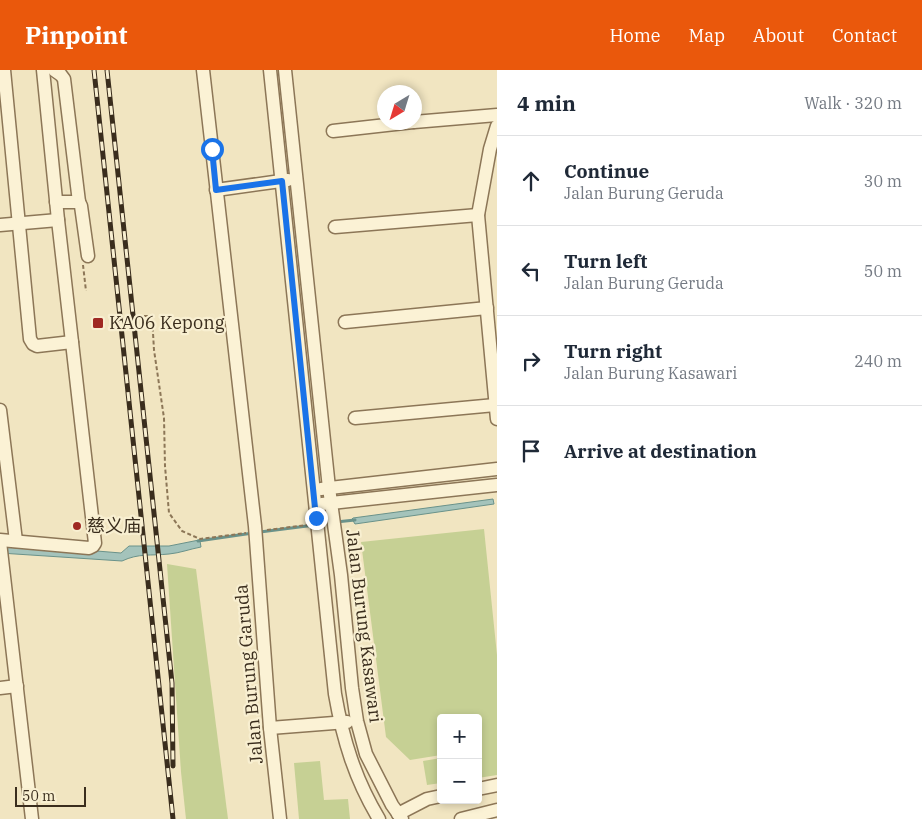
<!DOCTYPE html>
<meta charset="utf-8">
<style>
body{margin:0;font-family:"IBM Plex Serif","Noto Sans SC",serif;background:#f6f6f7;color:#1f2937}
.controls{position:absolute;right:15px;bottom:15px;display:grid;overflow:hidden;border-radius:5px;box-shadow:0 2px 8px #0003}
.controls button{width:45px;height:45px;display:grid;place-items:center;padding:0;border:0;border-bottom:1px solid #e0e1e3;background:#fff;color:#1f2937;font:25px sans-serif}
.compass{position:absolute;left:377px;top:15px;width:45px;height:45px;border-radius:50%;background:#fff;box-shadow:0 2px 8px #0003;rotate:218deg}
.scale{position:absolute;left:15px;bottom:12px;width:71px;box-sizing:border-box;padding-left:5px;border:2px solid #3a2d1d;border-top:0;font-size:14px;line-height:18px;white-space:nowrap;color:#3a2d1d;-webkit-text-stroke:4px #f8efd1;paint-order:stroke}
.stop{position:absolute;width:15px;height:15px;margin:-11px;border:4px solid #1a73e8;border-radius:50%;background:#fff}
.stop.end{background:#1a73e8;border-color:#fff;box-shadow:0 1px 5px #0008}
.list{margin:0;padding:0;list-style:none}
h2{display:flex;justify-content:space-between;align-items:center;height:65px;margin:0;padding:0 20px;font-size:21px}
h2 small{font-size:16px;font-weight:400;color:#747a83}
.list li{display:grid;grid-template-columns:32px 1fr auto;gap:15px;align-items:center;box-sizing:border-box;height:90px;padding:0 20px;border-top:1px solid #e0e1e3}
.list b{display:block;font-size:19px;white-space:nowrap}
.list p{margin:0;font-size:16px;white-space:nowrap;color:#747a83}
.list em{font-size:16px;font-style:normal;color:#747a83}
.icon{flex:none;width:28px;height:28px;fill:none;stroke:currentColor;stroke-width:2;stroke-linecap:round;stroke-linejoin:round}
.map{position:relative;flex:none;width:497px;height:749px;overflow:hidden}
header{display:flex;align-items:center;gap:30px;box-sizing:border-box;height:70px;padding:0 25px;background:#ea580c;color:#fff}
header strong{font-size:24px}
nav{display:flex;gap:28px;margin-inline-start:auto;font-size:18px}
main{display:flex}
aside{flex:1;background:#fff}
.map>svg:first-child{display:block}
.green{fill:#c6d094}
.water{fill:#a4c3bb;stroke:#6a928a}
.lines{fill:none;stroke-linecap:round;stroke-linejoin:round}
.stream{stroke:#6a928a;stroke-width:3}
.minor-casing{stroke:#8c7657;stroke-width:15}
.path{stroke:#8c7657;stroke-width:2;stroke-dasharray:4 2.5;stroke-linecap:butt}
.minor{stroke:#fbf2d5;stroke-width:12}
.rail-casing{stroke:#3a2d1d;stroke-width:5}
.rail{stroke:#f8efd1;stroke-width:3;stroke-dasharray:9;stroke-linecap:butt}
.route{stroke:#1a73e8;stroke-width:6}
.poi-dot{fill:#9f2923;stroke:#f8efd1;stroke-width:2}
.labels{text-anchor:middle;stroke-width:4.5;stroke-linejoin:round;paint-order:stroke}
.poi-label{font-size:18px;fill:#3a2d1d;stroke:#f8efd1;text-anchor:start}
.street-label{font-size:18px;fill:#3a2d1d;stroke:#f8efd1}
</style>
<header>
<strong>Pinpoint</strong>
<nav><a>Home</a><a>Map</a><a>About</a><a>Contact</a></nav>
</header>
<main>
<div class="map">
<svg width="497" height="749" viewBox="0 0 497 749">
<rect width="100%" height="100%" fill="#f1e5c1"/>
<g class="green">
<polygon points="484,459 497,585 497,705 478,708 478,648 441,648 441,685 410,690 386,667 361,472"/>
<polygon points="167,494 196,499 228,749 186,749 181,702"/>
<polygon points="441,688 441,713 427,715 423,691"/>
<polygon points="320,691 324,730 348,729 350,749 299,749 294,693"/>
</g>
<g class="water">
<polygon points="493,429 494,434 355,454 352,449 353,448"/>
<path d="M199 470 200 471 201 477C190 479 180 483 169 484 150 486 139 483 122 491L0 483V473L121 483 129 476H169Z"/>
</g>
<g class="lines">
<g class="stream">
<polyline points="336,452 355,450"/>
<polyline points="260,462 315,455"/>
<polyline points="198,471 253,463"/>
</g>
<defs>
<g id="minor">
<polyline points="4,0 30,269 33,274 37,276 72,272"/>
<polyline points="54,0 61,5 64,9 79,132"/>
<polyline points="203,0 255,456 270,658 280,749"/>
<path d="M270 0 335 624C343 670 355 709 379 749"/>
<polyline points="285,0 329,418 341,505 352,618 357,651 366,684 392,735 402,749"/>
<polyline points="414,52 497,45"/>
<polyline points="497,56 490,79 478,145 497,349"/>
<polyline points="333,61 413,52"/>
<polyline points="216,120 288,110"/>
<polyline points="56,132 79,132 81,136 88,186"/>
<polyline points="0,155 58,150"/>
<polyline points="335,157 478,145"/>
<polyline points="345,252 487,238"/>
<polyline points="0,340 16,471"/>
<polyline points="355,348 495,335"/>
<polyline points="321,419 497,399"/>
<polyline points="322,434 497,415"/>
<polyline points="0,470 89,478 93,476 95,473 58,150 43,0"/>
<polyline points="0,472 32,749"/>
<polyline points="0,618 17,616"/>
<polyline points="270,658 347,652"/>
<polyline points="478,719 497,715"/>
<polyline points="398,744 427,729 441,726"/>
<polyline points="461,749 497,740"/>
</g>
</defs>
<use href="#minor" class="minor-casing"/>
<g class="path">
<polyline points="83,195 86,221"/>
<polyline points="144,246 152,246 154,280 164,348 165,396 169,443 182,461 200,469 246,463"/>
<polyline points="267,460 307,455"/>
</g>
<use href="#minor" class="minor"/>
<defs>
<g id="rail">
<polyline points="94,0 173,749"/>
<polyline points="107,0 172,613 173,696"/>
</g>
</defs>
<use href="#rail" class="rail-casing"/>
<use href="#rail" class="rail"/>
</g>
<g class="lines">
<polyline class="route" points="212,79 216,120 282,111 316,448"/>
</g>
<g class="poi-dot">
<rect x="92" y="247" width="12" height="12" rx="2.5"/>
<circle cx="77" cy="456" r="5"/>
</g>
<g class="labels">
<g class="poi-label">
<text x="109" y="259">KA06 Kepong</text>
<text x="87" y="462">慈义庙</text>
</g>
<g class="street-label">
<text transform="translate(364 556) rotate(83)" y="6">Jalan Burung Kasawari</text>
<text transform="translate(249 604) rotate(-95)" y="6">Jalan Burung Garuda</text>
</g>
</g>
</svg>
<div class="controls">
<button>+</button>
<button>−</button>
</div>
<svg class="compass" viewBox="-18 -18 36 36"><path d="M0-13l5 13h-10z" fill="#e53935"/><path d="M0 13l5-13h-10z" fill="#747a83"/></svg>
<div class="scale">50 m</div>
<div class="stop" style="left:212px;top:79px"></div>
<div class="stop end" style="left:316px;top:448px"></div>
</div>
<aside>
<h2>4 min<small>Walk · 320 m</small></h2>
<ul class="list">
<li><svg class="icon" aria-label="ahead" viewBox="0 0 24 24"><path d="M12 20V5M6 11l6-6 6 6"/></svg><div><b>Continue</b><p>Jalan Burung Geruda</p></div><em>30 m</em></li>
<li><svg class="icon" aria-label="left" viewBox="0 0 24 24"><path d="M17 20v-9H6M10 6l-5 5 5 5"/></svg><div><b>Turn left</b><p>Jalan Burung Geruda</p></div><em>50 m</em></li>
<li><svg class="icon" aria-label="right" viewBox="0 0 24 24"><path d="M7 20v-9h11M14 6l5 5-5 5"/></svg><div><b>Turn right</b><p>Jalan Burung Kasawari</p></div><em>240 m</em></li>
<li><svg class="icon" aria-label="arrive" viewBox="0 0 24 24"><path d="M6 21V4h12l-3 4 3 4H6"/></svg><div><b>Arrive at destination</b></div></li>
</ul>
</aside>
</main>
